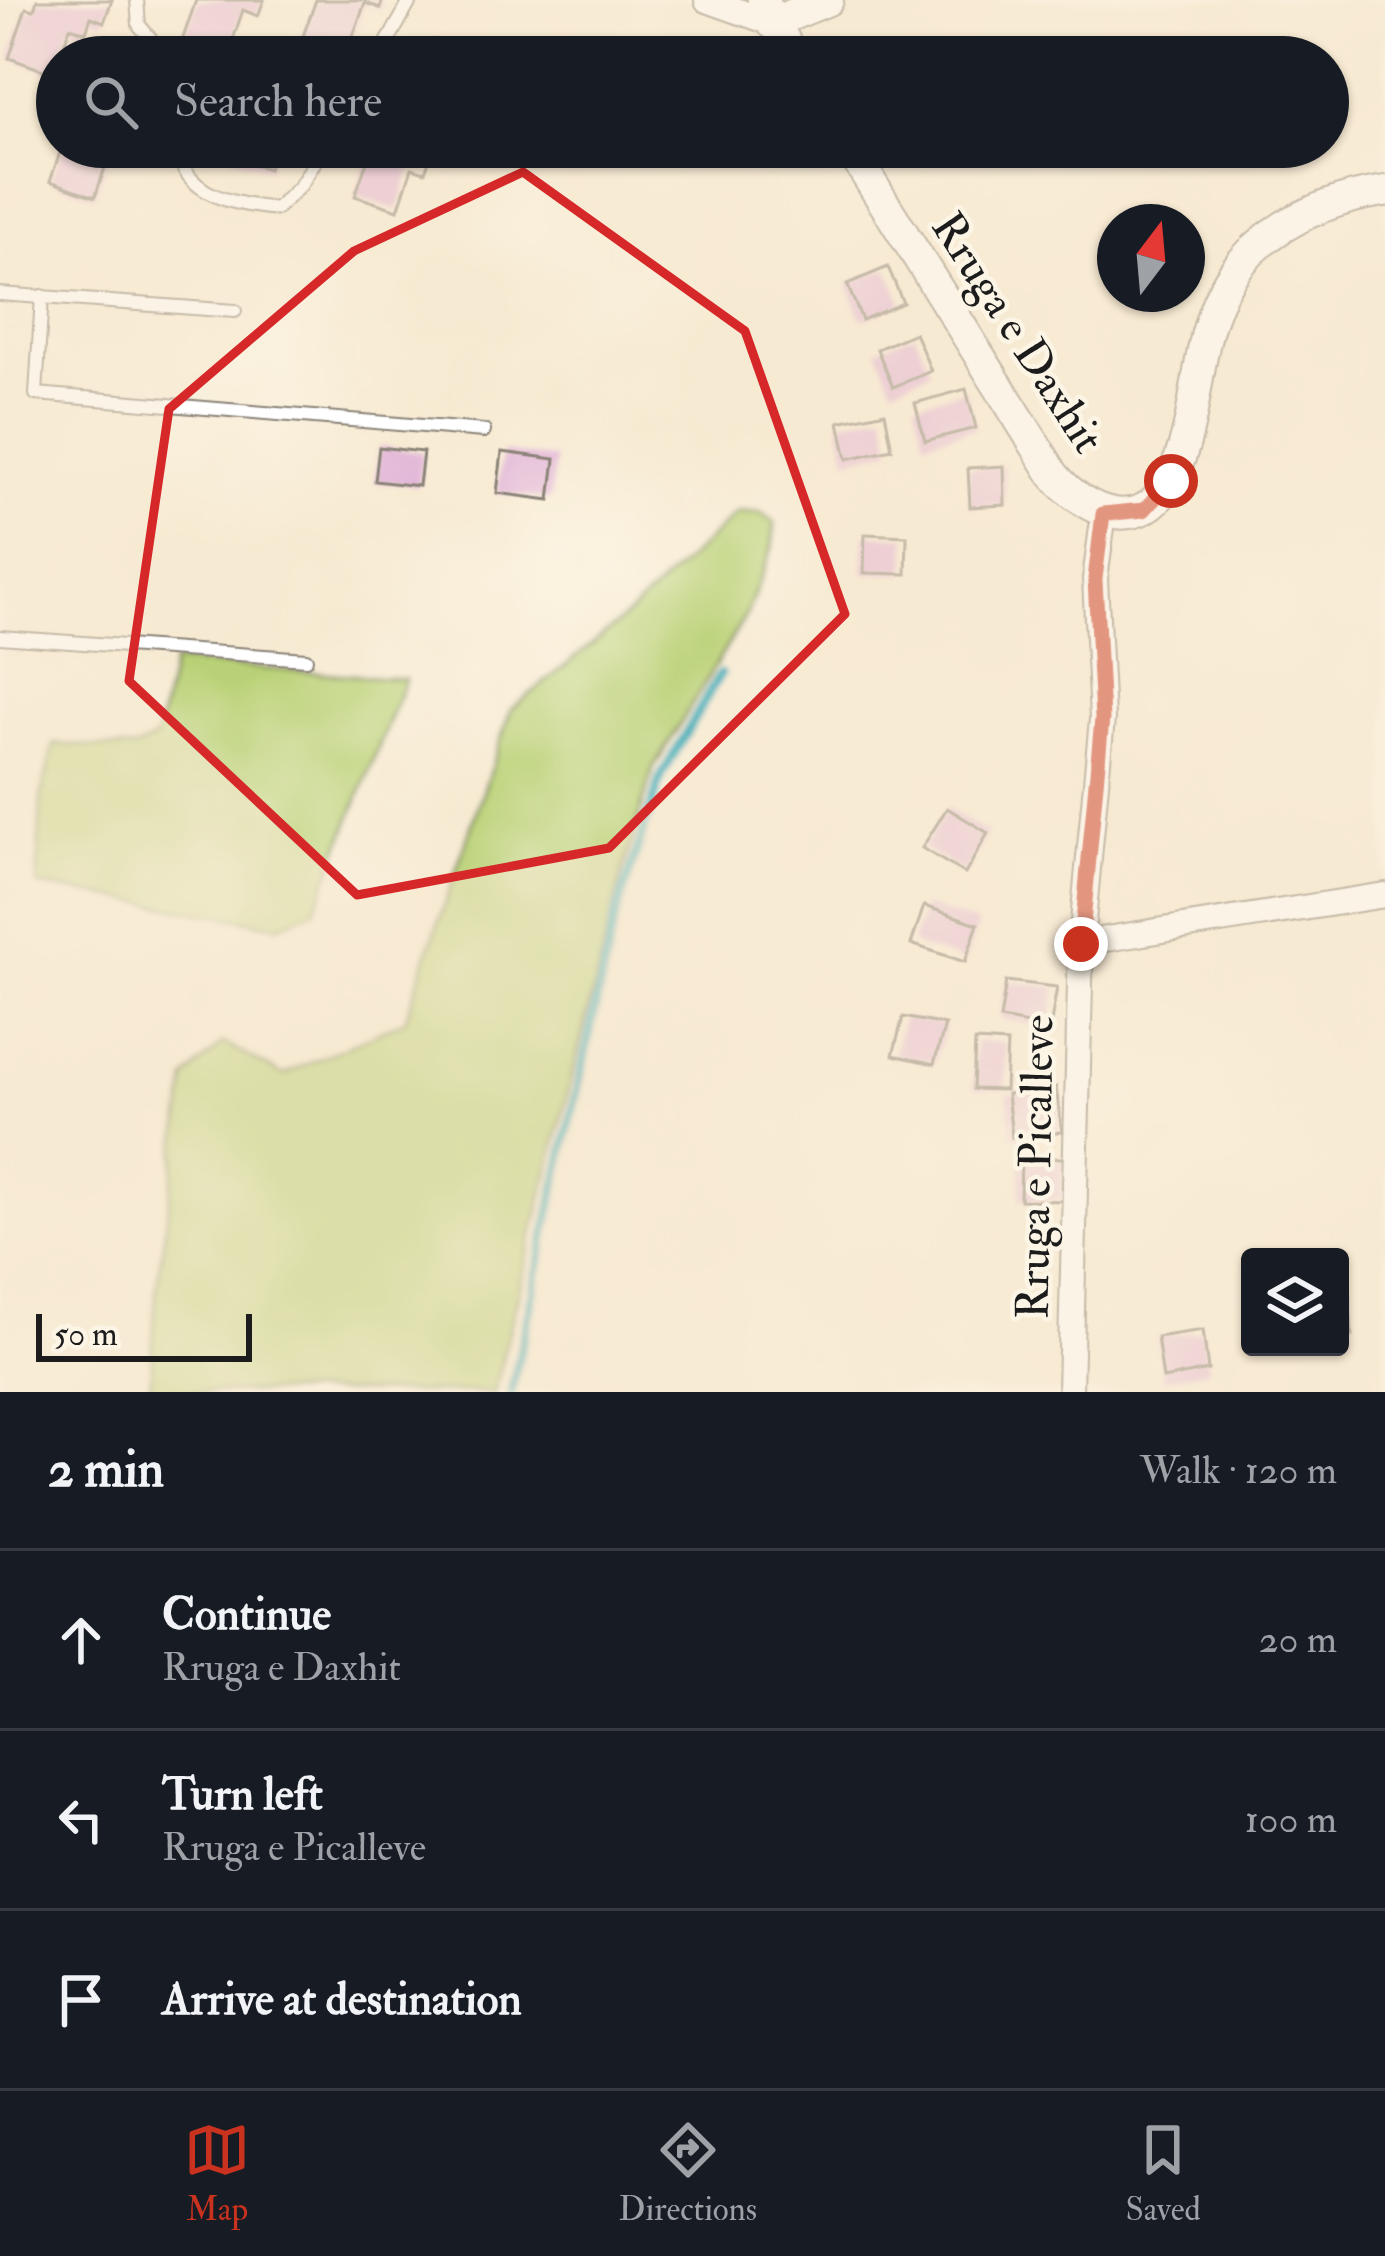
<!DOCTYPE html>
<meta charset="utf-8">
<style>
body{margin:0;font-family:"IM FELL Double Pica",serif;background:#242831;color:#f1f3f6}
.controls{position:absolute;right:36px;bottom:36px;display:grid;overflow:hidden;border-radius:12px;box-shadow:0 3px 9px #0004}
.controls button{width:108px;height:108px;display:grid;place-items:center;padding:0;border:0;border-bottom:3px solid #363941;background:#171b24;color:#f1f3f6;font:60px sans-serif}
.compass{position:absolute;left:1097px;top:204px;width:108px;height:108px;border-radius:50%;background:#171b24;box-shadow:0 3px 9px #0004;rotate:16deg}
.scale{position:absolute;left:36px;bottom:30px;width:216px;box-sizing:border-box;padding-left:12px;border:6px solid #1c1c1c;border-top:0;font-size:33px;line-height:42px;white-space:nowrap;color:#1c1c1c;-webkit-text-stroke:9px #fcf5e5;paint-order:stroke}
.stop{position:absolute;width:36px;height:36px;margin:-27px;border:9px solid #c8321e;border-radius:50%;background:#fff}
.stop.end{background:#c8321e;border-color:#fff;box-shadow:0 3px 12px #0008}
.list{margin:0;padding:0;list-style:none}
h2{display:flex;justify-content:space-between;align-items:center;height:156px;margin:0;padding:0 48px;font-size:51px}
h2 small{font-size:39px;font-weight:400;color:#9ea1a6}
.list li{display:grid;grid-template-columns:78px 1fr auto;gap:36px;align-items:center;box-sizing:border-box;height:180px;padding:0 48px;border-top:3px solid #363941}
.list b{display:block;font-size:45px;white-space:nowrap}
.list p{margin:0;font-size:39px;white-space:nowrap;color:#9ea1a6}
.list em{font-size:39px;font-style:normal;color:#9ea1a6}
.icon{flex:none;width:66px;height:66px;fill:none;stroke:currentColor;stroke-width:2;stroke-linecap:round;stroke-linejoin:round}
.map{position:relative;flex:none;width:1385px;height:1392px;overflow:hidden}
.search{position:absolute;background:#171b24;box-shadow:0 3px 9px #0004;left:36px;right:36px;top:36px;height:132px;display:flex;align-items:center;gap:30px;box-sizing:border-box;padding:0 42px;border-radius:66px;color:#9ea1a6;font-size:45px}
.sheet{height:696px;background:#171b24}
nav{display:flex;justify-content:space-around;align-items:center;box-sizing:border-box;height:168px;border-top:3px solid #363941;background:#171b24;font-size:33px;color:#9ea1a6}
nav a{display:grid;justify-items:center;gap:6px}
nav .on{color:#c8321e}
.map>svg:first-child{display:block}
.green{fill:#b9d176;stroke:#6a7649;stroke-width:3}
.lines{fill:none;stroke-linecap:round;stroke-linejoin:round}
.stream{stroke:#3babb8;stroke-width:9}
.building{fill:#e0b0d7}
.service-casing{stroke:#8a8377;stroke-width:16}
.minor-casing{stroke:#8a8377;stroke-width:28}
.tertiary-casing{stroke:#8a8377;stroke-width:34}
.service{stroke:#fff;stroke-width:12}
.minor{stroke:#fff;stroke-width:24}
.tertiary{stroke:#fff;stroke-width:30}
.route{stroke:#c8321e;stroke-width:15}
.marked{fill:none;stroke:#d62828;stroke-width:9;stroke-linejoin:round}
.labels{text-anchor:middle;stroke-width:9;stroke-linejoin:round;paint-order:stroke}
.street-label{font-size:45px;fill:#1c1c1c;stroke:#fcf5e5}
</style>
<div class="map">
<svg width="1385" height="1392" viewBox="0 0 1385 1392">
<rect width="100%" height="100%" fill="#fcf5e5"/>
<filter id="ink" filterUnits="userSpaceOnUse"><feTurbulence type="fractalNoise" baseFrequency=".00833" numOctaves="2"/><feDisplacementMap in="SourceGraphic" scale="24" xChannelSelector="R" yChannelSelector="G"/><feConvolveMatrix kernelMatrix="1 2 1 2 8 2 1 2 1" color-interpolation-filters="sRGB"/></filter>
<filter id="wash" filterUnits="userSpaceOnUse"><feTurbulence type="fractalNoise" baseFrequency=".004" numOctaves="4" result="noise"/><feDisplacementMap in="SourceGraphic" scale="48" xChannelSelector="R" yChannelSelector="G"/><feGaussianBlur stdDeviation="2.7" result="paint"/><feColorMatrix in="noise" values="0 0 0 0 0 0 0 0 0 0 0 0 0 0 0 0 0 1.4 0 .05"/><feComposite in="paint" operator="in"/></filter>
<g filter="url(#wash)">
<rect width="100%" height="100%" fill="#f7ead2"/>
<g class="green">
<polygon points="737,513 761,513 775,523 772,548 747,613 653,769 623,870 494,1392 150,1392 156,1292 187,1078 223,1043 283,1075 405,1020 511,710 628,615"/>
<polygon points="173,662 405,679 315,910 279,926 37,885 41,797 54,744 135,749 156,738"/>
</g>
<g class="lines">
<polyline class="stream" points="511,1392 615,918 662,775 720,674"/>
</g>
<g id="blocks">
<g class="building">
<polygon points="37,0 112,0 104,22 91,17 86,32 70,27 54,74 9,58 26,8 34,10"/>
<polygon points="196,0 264,0 258,16 243,10 227,57 182,41"/>
<polygon points="316,0 383,0 380,8 365,3 348,50 303,36"/>
<polygon points="434,40 481,56 481,57 429,57"/>
<polygon points="62,147 130,147 127,156 111,150 95,197 50,181"/>
<polygon points="225,147 276,147 268,169 223,153"/>
<polygon points="385,147 434,147 425,172 412,168 398,210 355,196 371,150 383,154"/>
<polygon points="888,267 903,303 862,320 847,284"/>
<polygon points="915,333 931,371 893,387 877,349"/>
<polygon points="966,389 976,428 925,441 915,403"/>
<polygon points="885,412 892,449 847,459 839,422"/>
<polygon points="379,447 423,452 419,486 375,481"/>
<polygon points="502,452 555,459 550,500 497,493"/>
<polygon points="1004,466 1005,505 970,507 968,468"/>
<polygon points="865,534 907,536 906,574 864,573"/>
<polygon points="947,808 988,833 965,874 922,848"/>
<polygon points="924,906 978,924 965,962 911,944"/>
<polygon points="1006,981 1057,987 1050,1028 1000,1019"/>
<polygon points="903,1017 945,1025 934,1064 893,1055"/>
<polygon points="975,1041 1007,1043 1005,1090 973,1089"/>
<polygon points="1056,1087 1062,1132 1012,1137 1007,1094"/>
<polygon points="1021,1158 1069,1158 1068,1201 1020,1200"/>
<polygon points="1340,1284 1349,1284 1352,1336 1340,1336"/>
<polygon points="1203,1330 1208,1370 1163,1379 1157,1337"/>
</g>
</g>
</g>
<g filter="url(#ink)">
<use href="#blocks" fill-opacity="0" stroke="#8a8377" stroke-width="3"/>
<g class="lines">
<defs>
<g id="service">
<polyline points="137,0 139,25 166,57"/>
<polyline points="379,57 411,0"/>
<path d="M176 147C185 196 232 204 276 209L300 186 324 147"/>
<polyline points="0,294 235,311"/>
<polyline points="42,296 36,394 484,431"/>
<polyline points="0,637 306,659"/>
</g>
<g id="minor">
<polyline points="707,0 772,23"/>
<polyline points="1081,943 1385,895"/>
<polyline points="1070,1392 1081,943 1102,719 1095,579 1104,513"/>
</g>
<g id="tertiary">
<polyline points="763,0 793,57"/>
<polyline points="772,23 828,0"/>
<path d="M849 147 1054 475C1086 514 1143 536 1171 479 1203 416 1191 339 1230 278 1262 227 1327 199 1385 191"/>
</g>
</defs>
<use href="#service" class="service-casing"/>
<use href="#minor" class="minor-casing"/>
<use href="#tertiary" class="tertiary-casing"/>
<use href="#service" class="service"/>
<use href="#minor" class="minor"/>
<use href="#tertiary" class="tertiary"/>
</g>
</g>
<g class="lines" filter="url(#ink)">
<polyline class="route" points="1081,944 1102,719 1095,579 1103,514 1144,510 1171,481"/>
</g>
<path d="M0 0H1385V1392H0ZM523 172 745 331 845 614 609 848 357 895 129 681 169 409 354 251Z" fill="#f7ead2" fill-opacity=".55" fill-rule="evenodd"/>
<path class="marked" d="M523 172 745 331 845 614 609 848 357 895 129 681 169 409 354 251Z"/>
<g class="labels">
<g class="street-label">
<text transform="translate(1019 332) rotate(57)" y="16">Rruga e Daxhit</text>
<text transform="translate(1034 1167) rotate(-89)" y="16">Rruga e Picalleve</text>
</g>
</g>
</svg>
<div class="controls">
<button><svg class="icon" aria-label="layers" viewBox="0 0 24 24"><path d="M12 4l9 5-9 5-9-5zM3 14l9 5 9-5"/></svg></button>
</div>
<svg class="compass" viewBox="-18 -18 36 36"><path d="M0-13l5 13h-10z" fill="#e53935"/><path d="M0 13l5-13h-10z" fill="#9ea1a6"/></svg>
<div class="scale">50 m</div>
<div class="stop" style="left:1171px;top:481px"></div>
<div class="stop end" style="left:1081px;top:944px"></div>
<div class="search"><svg class="icon" aria-label="search" viewBox="0 0 24 24"><circle cx="10" cy="10" r="6"/><path d="M15 15l6 6"/></svg>Search here</div>
</div>
<section class="sheet">
<h2>2 min<small>Walk · 120 m</small></h2>
<ul class="list">
<li><svg class="icon" aria-label="ahead" viewBox="0 0 24 24"><path d="M12 20V5M6 11l6-6 6 6"/></svg><div><b>Continue</b><p>Rruga e Daxhit</p></div><em>20 m</em></li>
<li><svg class="icon" aria-label="left" viewBox="0 0 24 24"><path d="M17 20v-9H6M10 6l-5 5 5 5"/></svg><div><b>Turn left</b><p>Rruga e Picalleve</p></div><em>100 m</em></li>
<li><svg class="icon" aria-label="arrive" viewBox="0 0 24 24"><path d="M6 21V4h12l-3 4 3 4H6"/></svg><div><b>Arrive at destination</b></div></li>
</ul>
</section>
<nav>
<a class="on"><svg class="icon" aria-label="map" viewBox="0 0 24 24"><path d="M3 6l6-2 6 2 6-2v14l-6 2-6-2-6 2zM9 4v14M15 6v14"/></svg>Map</a>
<a><svg class="icon" aria-label="directions" viewBox="0 0 24 24"><path d="M12 3l9 9-9 9-9-9zM9 14v-3h6M13 9l2 2-2 2"/></svg>Directions</a>
<a><svg class="icon" aria-label="saved" viewBox="0 0 24 24"><path d="M7 4h10v16l-5-4-5 4z"/></svg>Saved</a>
</nav>
